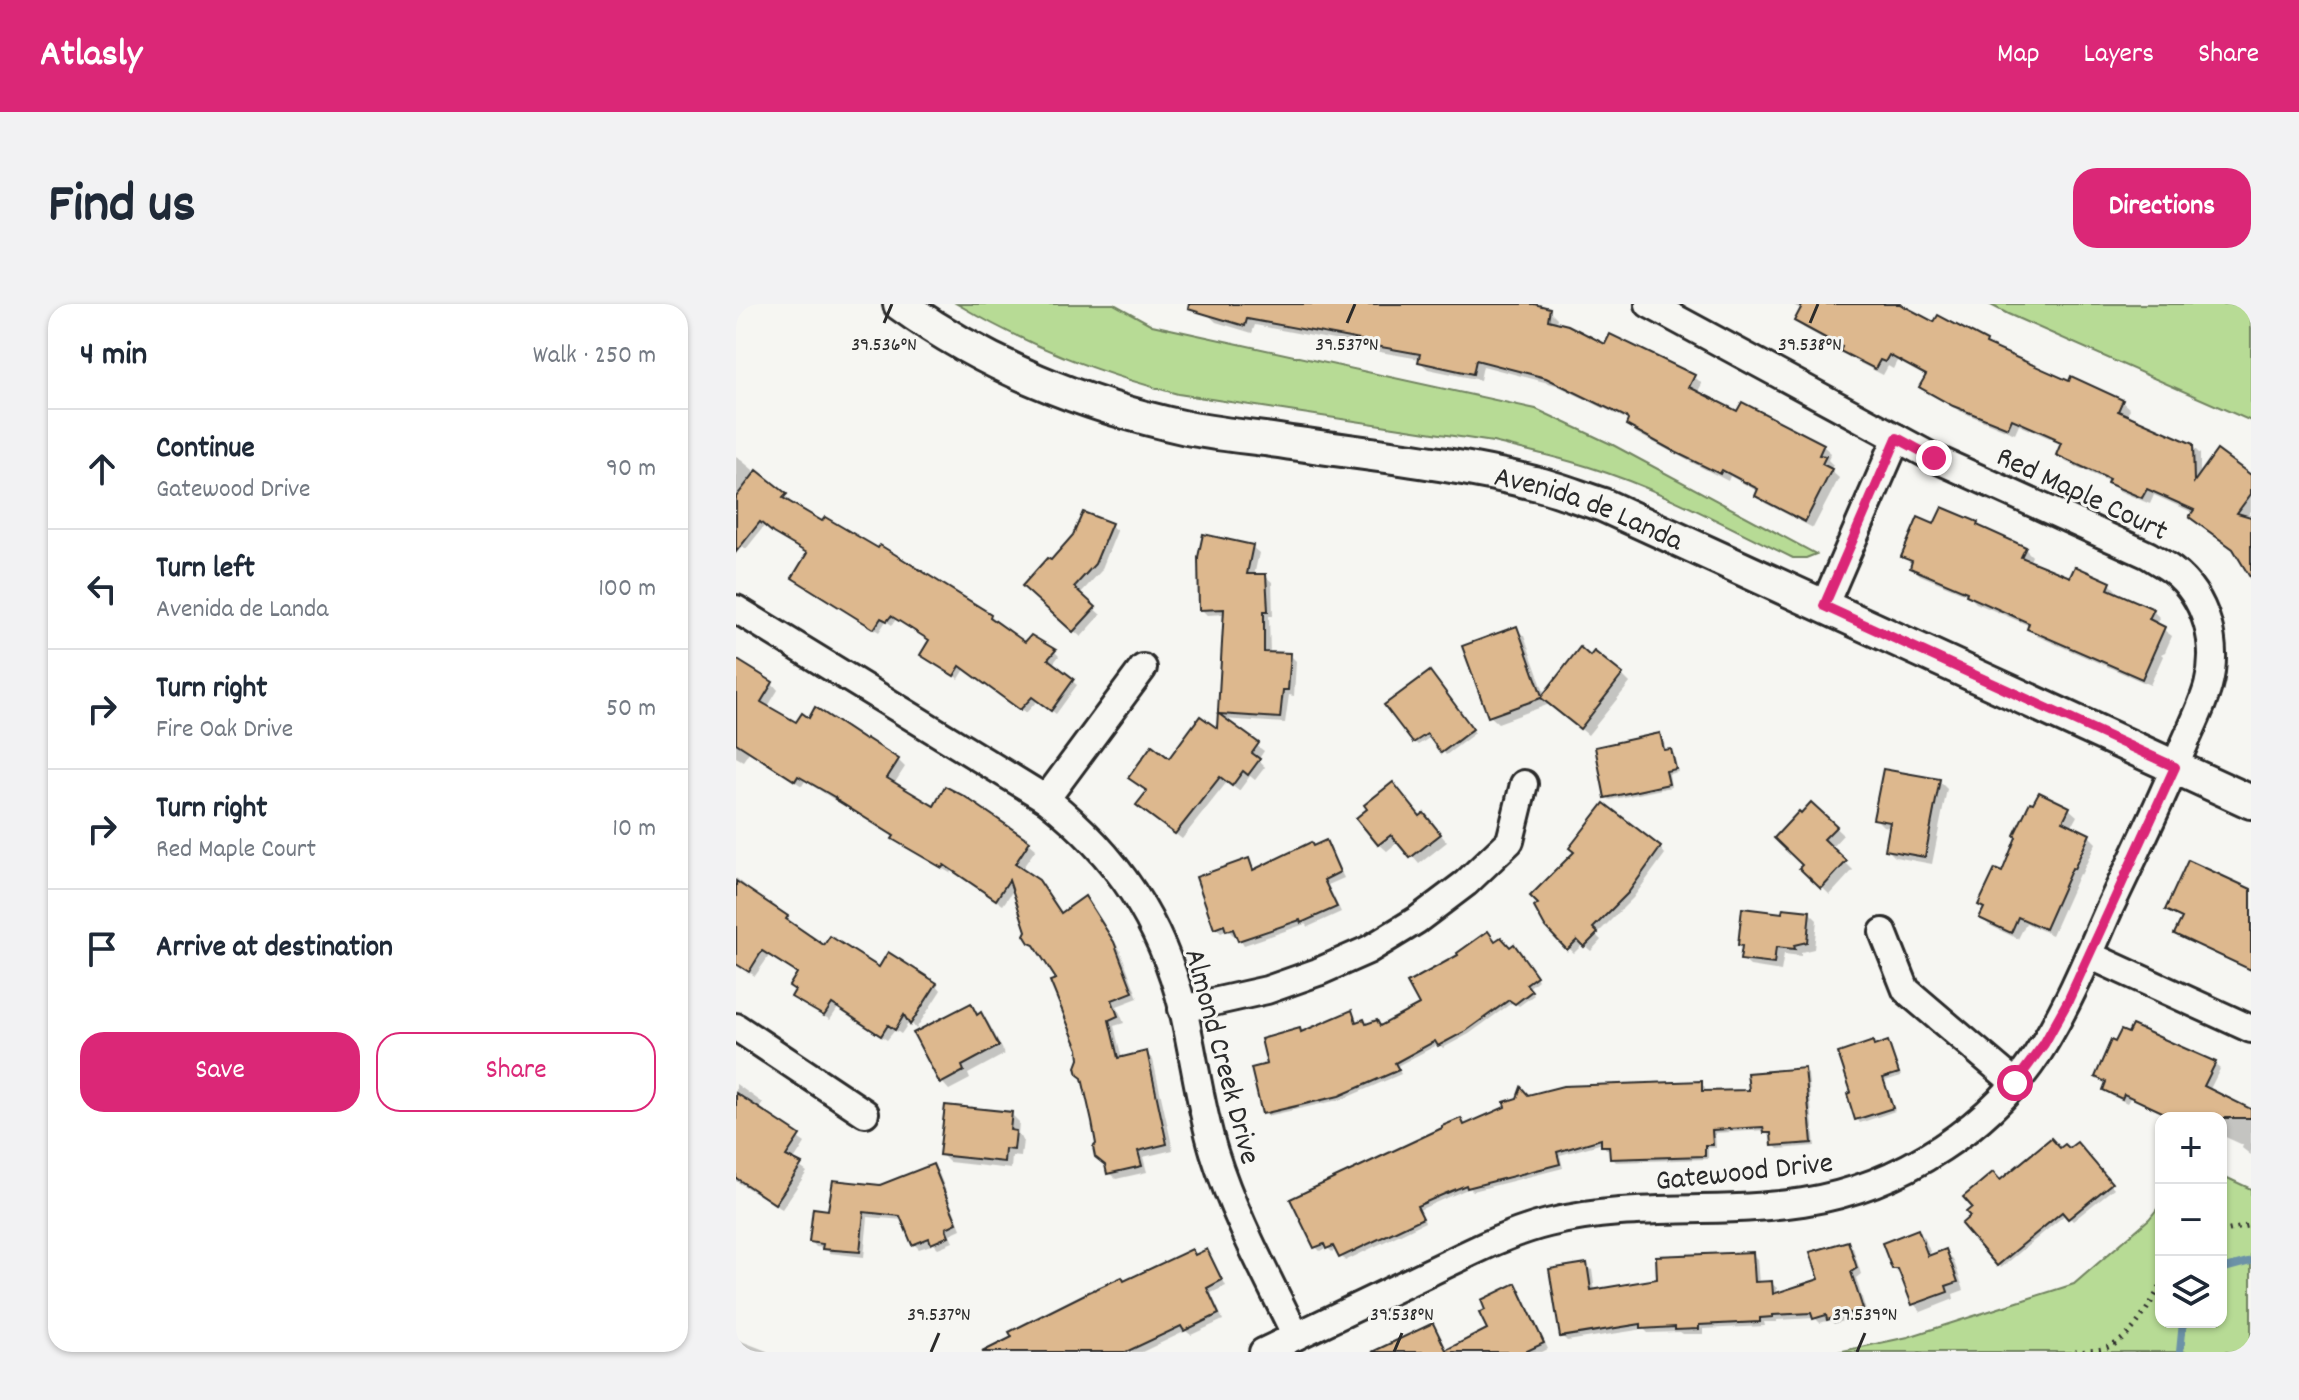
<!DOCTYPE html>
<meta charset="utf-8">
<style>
body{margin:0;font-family:Dekko,sans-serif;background:#f2f2f3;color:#1f2937}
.controls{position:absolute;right:24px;bottom:24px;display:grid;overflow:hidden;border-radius:16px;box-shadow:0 2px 6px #0004}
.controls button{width:72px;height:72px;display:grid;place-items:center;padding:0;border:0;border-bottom:2px solid #e0e1e3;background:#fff;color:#1f2937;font:40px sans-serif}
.stop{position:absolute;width:24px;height:24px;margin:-18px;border:6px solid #db2777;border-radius:50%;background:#fff}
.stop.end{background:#db2777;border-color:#fff;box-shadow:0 2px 8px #0008}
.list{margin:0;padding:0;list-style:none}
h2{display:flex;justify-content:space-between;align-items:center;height:104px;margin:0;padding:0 32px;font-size:34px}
h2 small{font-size:26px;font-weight:400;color:#747a83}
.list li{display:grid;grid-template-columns:52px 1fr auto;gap:24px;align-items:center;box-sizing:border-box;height:120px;padding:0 32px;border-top:2px solid #e0e1e3}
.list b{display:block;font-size:30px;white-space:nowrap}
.list p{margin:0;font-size:26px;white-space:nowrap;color:#747a83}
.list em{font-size:26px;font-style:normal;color:#747a83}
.actions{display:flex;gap:16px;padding:24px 32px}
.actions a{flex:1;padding:18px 0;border:2px solid #db2777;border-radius:24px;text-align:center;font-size:28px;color:#db2777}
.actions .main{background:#db2777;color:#fff}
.icon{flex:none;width:44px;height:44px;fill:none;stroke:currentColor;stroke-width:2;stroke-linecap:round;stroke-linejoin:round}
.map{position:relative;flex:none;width:1515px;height:1048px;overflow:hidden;border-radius:24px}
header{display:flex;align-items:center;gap:48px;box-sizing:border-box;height:112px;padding:0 40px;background:#db2777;color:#fff}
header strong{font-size:38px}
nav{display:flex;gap:44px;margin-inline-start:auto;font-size:28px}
.intro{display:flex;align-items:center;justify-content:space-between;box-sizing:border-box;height:192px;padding:0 48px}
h1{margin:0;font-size:56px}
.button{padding:20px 36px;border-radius:24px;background:#db2777;color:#fff;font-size:28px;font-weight:700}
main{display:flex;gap:48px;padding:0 48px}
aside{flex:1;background:#fff;border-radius:24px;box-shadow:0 2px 6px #0004}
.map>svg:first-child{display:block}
.green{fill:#b7db95;stroke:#718360;stroke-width:2}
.shadow{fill:#0003}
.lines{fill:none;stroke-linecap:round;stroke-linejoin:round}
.stream{stroke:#6c92a7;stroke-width:8}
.building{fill:#ddb88e;stroke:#2b2b2b;stroke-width:2}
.minor-casing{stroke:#2b2b2b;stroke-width:32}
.tertiary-casing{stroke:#2b2b2b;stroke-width:38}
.path{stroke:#2b2b2b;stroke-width:5;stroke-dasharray:2 6;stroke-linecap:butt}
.minor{stroke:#f6f6f2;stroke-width:26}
.tertiary{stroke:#f6f6f2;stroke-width:32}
.route{stroke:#db2777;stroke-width:10}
.ticks{fill:none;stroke:#2b2b2b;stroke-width:3}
.labels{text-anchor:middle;stroke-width:6;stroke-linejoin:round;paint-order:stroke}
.street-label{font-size:30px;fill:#2b2b2b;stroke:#f6f6f2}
.ticks-label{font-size:20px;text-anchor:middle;fill:#2b2b2b;stroke:#f6f6f2;stroke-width:6;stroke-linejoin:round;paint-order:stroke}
</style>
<header>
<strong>Atlasly</strong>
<nav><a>Map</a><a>Layers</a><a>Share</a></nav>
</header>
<div class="intro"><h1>Find us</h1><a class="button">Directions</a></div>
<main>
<aside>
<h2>4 min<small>Walk · 250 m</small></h2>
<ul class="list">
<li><svg class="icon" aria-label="ahead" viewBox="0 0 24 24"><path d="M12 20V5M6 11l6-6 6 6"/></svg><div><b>Continue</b><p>Gatewood Drive</p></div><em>90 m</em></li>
<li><svg class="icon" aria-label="left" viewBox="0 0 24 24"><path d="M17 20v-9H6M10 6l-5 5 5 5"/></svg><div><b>Turn left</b><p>Avenida de Landa</p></div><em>100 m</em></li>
<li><svg class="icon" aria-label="right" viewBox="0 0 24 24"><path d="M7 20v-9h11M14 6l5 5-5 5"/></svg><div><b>Turn right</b><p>Fire Oak Drive</p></div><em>50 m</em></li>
<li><svg class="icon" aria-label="right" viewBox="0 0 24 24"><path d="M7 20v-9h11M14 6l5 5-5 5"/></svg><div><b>Turn right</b><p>Red Maple Court</p></div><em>10 m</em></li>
<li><svg class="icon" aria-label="arrive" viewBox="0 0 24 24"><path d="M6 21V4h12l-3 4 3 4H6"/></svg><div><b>Arrive at destination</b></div></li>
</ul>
<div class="actions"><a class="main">Save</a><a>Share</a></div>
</aside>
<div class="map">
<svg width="1515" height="1048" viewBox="0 0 1515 1048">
<rect width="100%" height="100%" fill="#f6f6f2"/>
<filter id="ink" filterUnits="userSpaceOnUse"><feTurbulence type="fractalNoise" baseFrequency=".0125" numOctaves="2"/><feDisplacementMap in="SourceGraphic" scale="16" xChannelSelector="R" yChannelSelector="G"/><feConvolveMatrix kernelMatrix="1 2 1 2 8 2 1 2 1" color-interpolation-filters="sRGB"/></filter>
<g filter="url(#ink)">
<g class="green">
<path d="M221 0H378L416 21 800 105 877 141 1080 250 1070 254H1057C991 222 924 185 853 163 822 153 789 146 757 138L442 90C360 68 294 43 221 0Z"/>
<polygon points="1253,0 1515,0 1515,117 1272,10"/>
<polygon points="1485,871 1515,885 1515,1048 1102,1048 1172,1033 1338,980 1413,915 1425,900 1425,1018 1485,1018"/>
</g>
<g class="shadow">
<polygon points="461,0 790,0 813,6 821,14 820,20 870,42 958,72 966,80 961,89 1002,110 1007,101 1087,142 1095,149 1092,156 1097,161 1094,166 1103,174 1077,224 1029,199 1021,191 1023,188 994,172 992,177 949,155 900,129 892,121 894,117 820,81 747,62 744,76 692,65 684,58 684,55 644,48 640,44 519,21 516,29 480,18"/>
<polygon points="1056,0 1159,0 1199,21 1250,39 1255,44 1334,79 1386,98 1394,105 1390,113 1456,142 1464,150 1464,172 1515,174 1515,207 1510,214 1515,215 1515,272 1501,248 1463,220 1458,209 1418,191 1414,200 1381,186 1374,178 1330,158 1322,150 1326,142 1323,138 1283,121 1279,130 1226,108 1193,90 1185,83 1191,73 1161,57 1157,65 1152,62 1147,71 1114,54 1107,45 1068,24 1061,17 1066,6"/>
<polygon points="0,152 49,192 54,196 51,199 254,312 289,341 296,334 319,348 323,352 316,361 341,381 320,410 302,396 290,409 229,365 223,375 186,351 195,337 160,315 156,321 150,317 143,328 63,278 73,250 29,221 10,245 0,237"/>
<polygon points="1241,220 1247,226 1288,244 1296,252 1293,259 1335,276 1374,280 1381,287 1380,290 1417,307 1424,314 1421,321 1436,332 1429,348 1425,350 1427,352 1414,381 1301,332 1293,324 1294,322 1240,299 1232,291 1184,271 1176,263 1177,261 1167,252 1200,222"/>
<polygon points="374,221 381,227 365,267 343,291 365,311 345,333 295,288 315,259"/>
<polygon points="516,243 523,249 518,272 529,272 536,278 537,312 533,312 534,350 554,351 560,357 558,392 553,391 549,419 486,415 528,447 522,456 529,463 519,476 514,472 503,487 491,478 446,535 409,507 434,457 483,428 490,310 471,311 465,305"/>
<polygon points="780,325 788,332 809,391 886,371 894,379 852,431 814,400 762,419 754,412"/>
<polygon points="0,358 36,379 42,386 31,404 61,421 162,456 169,463 158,480 198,505 227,494 293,539 300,545 285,566 309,585 326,610 349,595 356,602 384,646 402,694 381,702 388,719 378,722 386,755 410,749 417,756 437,846 407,853 411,868 380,875 373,869 362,840 345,756 323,676 294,638 278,585 267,601 216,566 214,569 165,541 159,534 69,477 66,482 13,448 7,457 0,453"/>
<polygon points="697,373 739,429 710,451 695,433 682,441 678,438"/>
<polygon points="924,431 927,434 930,448 934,447 938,450 942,468 933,470 935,483 874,496 871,493"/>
<polygon points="1203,477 1211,485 1196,560 1159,553 1151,545 1155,523 1147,522 1139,514"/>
<polygon points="1304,491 1333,505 1341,512 1335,523 1353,532 1360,539 1345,571 1343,570 1316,631 1290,619 1282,635 1253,621 1246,614"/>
<polygon points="1075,501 1107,531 1095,544 1117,566 1094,591 1066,564 1069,561 1065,512"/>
<polygon points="634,505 685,514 695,519 711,538 683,560 663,537 651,547 643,540"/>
<polygon points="589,539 594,544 608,574 592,581 605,608 572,623 569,620 508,641 501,630 497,631 492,626 485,629 480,624 513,556 520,567"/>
<polygon points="924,544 929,550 897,594 860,631 865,636 855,647 847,640 838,649 810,622 840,549"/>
<polygon points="0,574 10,582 8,585 51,613 56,619 55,621 88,643 143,666 200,680 205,686 180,725 174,717 165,730 159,726 151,736 102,704 94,716 58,692 62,670 33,652 19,672 0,660"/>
<polygon points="1074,609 1081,616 1078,645 1065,648 1065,652 1048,650 1045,667 1014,662 1006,655 1008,645 1004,641 1048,611"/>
<polygon points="760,640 781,646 802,676 792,684 798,691 783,702 777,698 733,730 707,744 703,740 661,762 665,770 607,795 531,812 528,808 534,761 564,727 566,729 615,709 622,719 627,717 630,720 645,724 686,702"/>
<polygon points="234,702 252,718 269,750 232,770 234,775 213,786 206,778"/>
<polygon points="1137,739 1140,743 1152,739 1155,742 1165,772 1149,777 1159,807 1124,819 1121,815 1113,791 1117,790"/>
<polygon points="1478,760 1484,765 1473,787 1515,807 1515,851 1506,844 1507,841 1485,831 1485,814 1437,814 1394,794 1391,799 1375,791 1369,785 1371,780 1361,773"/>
<polygon points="1068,766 1072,770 1079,842 1042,845 1038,841 1037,832 1033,832 1030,826 979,829 980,844 972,844 972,855 880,858 876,854 876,845 870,845 867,839 824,851 827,864 737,887 734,884 710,894 683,906 689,918 609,957 601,945 596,948 591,943 584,947 580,943 724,816 729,823 792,793 965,780 969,783 969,789 1015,788"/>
<polygon points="0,780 27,799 22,806 69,839 57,858 71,868 46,905 0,877"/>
<polygon points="275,810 283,818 282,831 287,836 285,853 276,852 275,865 213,858 205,850"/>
<polygon points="1341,841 1378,884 1337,917 1330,910 1265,964 1228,920 1264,879 1324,847 1333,847"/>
<polygon points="196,862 202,867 225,925 214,930 217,938 202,944 198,940 183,945 178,940 168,916 132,913 128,953 94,949 88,944 80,943 75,937 94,908 144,883"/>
<polygon points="1182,927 1189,935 1196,953 1209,947 1217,955 1228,986 1217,990 1218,995 1185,1008 1178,1000 1165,972 1157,964"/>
<polygon points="1112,939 1117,944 1125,970 1120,974 1131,1010 1098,1020 1094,1016 1084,1019 1079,1014 1041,1016 1041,1018 1028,1018 1029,1022 967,1025 967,1030 947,1030 944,1028 912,1029 908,1025 831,1037 826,1032 850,961 856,966 859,988 923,976 1016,950 1021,955 1023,980 1035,979 1041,984 1041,991 1086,977"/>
<polygon points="456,948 460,952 470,948 476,953 490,982 475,989 487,1016 455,1031 450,1027 406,1048 250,1048"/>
<polygon points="779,981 785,987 812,1045 806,1048 644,1048 696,1022 702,1027 712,1048 753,1026"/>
<polygon points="0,1035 31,1047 32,1048 0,1048"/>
</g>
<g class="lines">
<g class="stream">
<polyline points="1485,967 1489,964 1515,957"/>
<polyline points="1444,1048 1447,1018"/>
</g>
</g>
<g class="building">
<polygon points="453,0 798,0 814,4 812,16 832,21 869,40 874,30 959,71 953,83 1001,107 1006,98 1088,140 1083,151 1090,152 1086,160 1096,165 1069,218 1019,192 1022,185 986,166 984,170 939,148 890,121 892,116 890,113 810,74 740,56 737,70 682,58 684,50 634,41 635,38 511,15 509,22 452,5"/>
<polygon points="1067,0 1164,0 1198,18 1202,11 1251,37 1250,40 1333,77 1335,72 1387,96 1382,107 1457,140 1458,178 1481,146 1515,171 1515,190 1501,209 1515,213 1515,275 1497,245 1453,213 1458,206 1411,185 1406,194 1371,179 1373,175 1320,151 1325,139 1318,136 1319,134 1276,115 1272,124 1217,102 1183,83 1190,71 1153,51 1149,58 1144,56 1139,65 1104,47 1106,43 1058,17"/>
<polygon points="21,166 51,190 47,194 86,217 89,213 142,244 144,241 255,310 254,313 289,338 295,331 320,346 312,355 338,375 315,407 296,393 284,406 224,362 218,372 184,351 193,336 155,312 151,317 145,314 138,325 56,274 71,249 37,229 24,218 0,248 0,193"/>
<polygon points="1206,203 1242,218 1241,221 1290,243 1285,253 1334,273 1339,262 1375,278 1372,285 1418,305 1413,315 1429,323 1406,375 1291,325 1293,319 1230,291 1231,288 1174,264 1176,257 1165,253 1182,213 1198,220"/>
<polygon points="347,208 376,219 359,260 338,283 360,303 337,328 286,282 311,254 315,256 337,231"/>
<polygon points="467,230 517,241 511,270 530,270 532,307 528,307 528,348 555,349 552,386 547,386 544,414 483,410 523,439 516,449 524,455 512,471 507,467 496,482 484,473 439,530 400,501 411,487 392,474 416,441 433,454 464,412 481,424 488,305 463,306 462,253"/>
<polygon points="781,322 806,392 844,343 854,352 858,347 887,370 844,425 805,394 752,413 726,342"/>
<polygon points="0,355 37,378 25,398 60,418 66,409 73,414 79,403 129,436 130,434 163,455 151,474 198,502 209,482 228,492 294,537 279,560 303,576 325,609 349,592 378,638 397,688 376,696 382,712 373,716 382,754 411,747 431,840 402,847 406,862 371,870 369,861 359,853 357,843 360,840 356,818 346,774 342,771 340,763 343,755 342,745 314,677 320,675 298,641 293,639 288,631 290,627 273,576 260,596 208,561 206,564 156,535 158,532 99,495 100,494 62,472 59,477 0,439"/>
<polygon points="694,367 737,425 705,449 691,430 677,439 648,401"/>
<polygon points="924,429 928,446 935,445 940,465 930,467 933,480 869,494 859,443"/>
<polygon points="1147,465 1204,475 1189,553 1149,546 1154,518 1137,515"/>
<polygon points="657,478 684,512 688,509 705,530 674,554 655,531 642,541 620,514 631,505 628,501"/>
<polygon points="1303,488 1334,503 1327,517 1354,530 1338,565 1336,564 1309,625 1282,613 1275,629 1243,614 1248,604 1242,601 1259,565 1266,568 1280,533 1278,531 1294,498 1297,499"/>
<polygon points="1075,498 1101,522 1088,535 1111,557 1085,585 1063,564 1066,561 1038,534 1063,507 1065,509"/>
<polygon points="868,499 925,543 892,589 857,624 862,629 848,643 841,636 831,646 809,623 798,603 802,600 794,592 838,548 833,544"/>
<polygon points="590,536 604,568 588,576 601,603 565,619 564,616 502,637 497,625 490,627 488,621 478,625 460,573 513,554 517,566 575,538 577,542"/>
<polygon points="1452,556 1515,585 1515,666 1438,630 1446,614 1429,606"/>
<polygon points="0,577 52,612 50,615 88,641 94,632 143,663 152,648 201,679 174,721 168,711 159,726 152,721 145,732 96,700 88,712 55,693 59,686 53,682 61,669 26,647 13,668 0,660"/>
<polygon points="1006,604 1046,609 1047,604 1074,607 1071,638 1058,641 1059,645 1040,643 1038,660 1004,656 1006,642 1002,641"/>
<polygon points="752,627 759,637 765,633 774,643 778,640 801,672 790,680 796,687 779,700 773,696 730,727 702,742 699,737 659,759 663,766 603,792 526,810 515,764 531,760 525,735 564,724 565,728 616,706 620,718 628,715 630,720 641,716 644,722 683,701 671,679 722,651 721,649"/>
<polygon points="235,699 241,711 245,708 263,742 226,762 228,767 204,780 177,729"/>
<polygon points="1396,721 1480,758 1468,782 1515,805 1515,814 1439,814 1388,790 1386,795 1367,786 1370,778 1359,773 1375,736 1379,738 1385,726 1392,729"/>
<polygon points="1137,737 1138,742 1152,737 1163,769 1147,774 1157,804 1119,816 1111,790 1115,788 1102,749"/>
<polygon points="1069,764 1076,839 1036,842 1035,829 1028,829 1027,823 976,826 977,841 969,841 969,852 874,855 873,842 865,842 865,835 821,848 824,860 731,884 730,881 706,891 681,902 687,914 603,954 597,942 590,945 588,940 578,944 554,895 706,824 706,822 725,814 728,821 769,803 768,798 781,794 785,783 792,791 827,782 966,777 966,787 1013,786 1011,769"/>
<polygon points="0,789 64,831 50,852 66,860 39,900 0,874"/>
<polygon points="209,801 276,808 274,826 280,827 278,846 269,845 268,858 203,851"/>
<polygon points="1315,834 1324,844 1329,840 1333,844 1341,838 1376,879 1332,915 1326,908 1261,962 1225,920 1234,912 1230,908 1236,903 1227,893 1257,868 1264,876"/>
<polygon points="197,860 221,919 210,924 213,932 195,940 193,934 176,941 164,912 128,908 124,948 86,945 87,940 73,938 77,904 92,906 97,876 144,881"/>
<polygon points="1182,925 1192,952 1210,945 1222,978 1210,982 1212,988 1176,1001 1162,965 1156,965 1146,939"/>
<polygon points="1112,937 1121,964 1115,968 1127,1005 1091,1016 1090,1011 1077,1015 1075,1009 1037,1011 1037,1013 1024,1014 1024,1018 963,1021 963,1025 939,1026 939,1023 905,1025 905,1020 824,1033 813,965 851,959 855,986 921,975 920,952 1017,948 1019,978 1036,977 1037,990 1083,975 1074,948"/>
<polygon points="456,945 459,951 471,945 486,976 471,984 483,1010 448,1027 445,1022 390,1048 246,1048 276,1033 273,1028 351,989 386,973 388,977"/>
<polygon points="780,979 808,1039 789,1048 636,1048 697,1019 710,1046 751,1025 743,1009 749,1006 745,996"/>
</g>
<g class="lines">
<defs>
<g id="minor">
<polyline points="1088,302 1161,134"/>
<path d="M0 305 310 495C381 551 425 617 447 705 458 752 464 802 478 848 498 912 531 972 560 1032"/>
<polyline points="310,495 407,364"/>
<polyline points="1147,628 1170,686 1279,779"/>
<polyline points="1353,651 1515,725"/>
<polyline points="446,705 531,686 582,668 632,646 681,616 730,579 774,537 788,480"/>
<polyline points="0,723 129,809"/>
<path d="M527 1048C583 1021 638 995 694 968 732 950 771 929 812 919 895 898 983 911 1067 898 1164 883 1259 822 1309 738 1335 695 1354 648 1374 603 1398 552 1424 500 1445 448 1454 426 1466 404 1472 382 1483 341 1471 293 1436 266 1429 261 1420 256 1412 251L1198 154 913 0"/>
</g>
<g id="tertiary">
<path id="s1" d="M164 0C248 61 349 102 451 124 476 129 503 132 529 135 618 149 710 157 798 179 821 184 844 194 867 201L1515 498"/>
</g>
</defs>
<use href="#minor" class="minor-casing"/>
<use href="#tertiary" class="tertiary-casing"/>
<g class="path">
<polyline points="1485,928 1515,921"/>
<path d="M1339 1048C1351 1047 1366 1047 1377 1041 1399 1030 1412 1002 1425 982"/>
</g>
<use href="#minor" class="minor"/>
<use href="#tertiary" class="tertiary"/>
</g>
</g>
<g class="lines" filter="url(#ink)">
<polyline class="route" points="1198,154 1161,134 1088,302 1439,463 1332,697 1308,740 1279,779"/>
</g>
<path class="ticks" d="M148 19 156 0M611 19 619 0M1074 19 1082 0M195 1048 203 1029M658 1048 666 1029M1121 1048 1129 1029"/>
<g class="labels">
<g class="street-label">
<text transform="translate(1347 188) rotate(25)" y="10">Red Maple Court</text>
<text dy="10" stroke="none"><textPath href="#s1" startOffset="726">Avenida de Landa</textPath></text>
<text transform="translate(488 752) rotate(75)" y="10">Almond Creek Drive</text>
<text transform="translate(1008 866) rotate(-6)" y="10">Gatewood Drive</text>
</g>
</g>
<g class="ticks-label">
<text x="148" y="46">39.536°N</text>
<text x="611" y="46">39.537°N</text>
<text x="1074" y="46">39.538°N</text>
<text x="203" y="1016">39.537°N</text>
<text x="666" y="1016">39.538°N</text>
<text x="1129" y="1016">39.539°N</text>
</g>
</svg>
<div class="controls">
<button>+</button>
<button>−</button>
<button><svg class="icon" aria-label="layers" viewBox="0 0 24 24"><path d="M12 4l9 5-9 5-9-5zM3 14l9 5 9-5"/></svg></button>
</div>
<div class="stop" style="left:1279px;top:779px"></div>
<div class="stop end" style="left:1198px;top:154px"></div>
</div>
</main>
